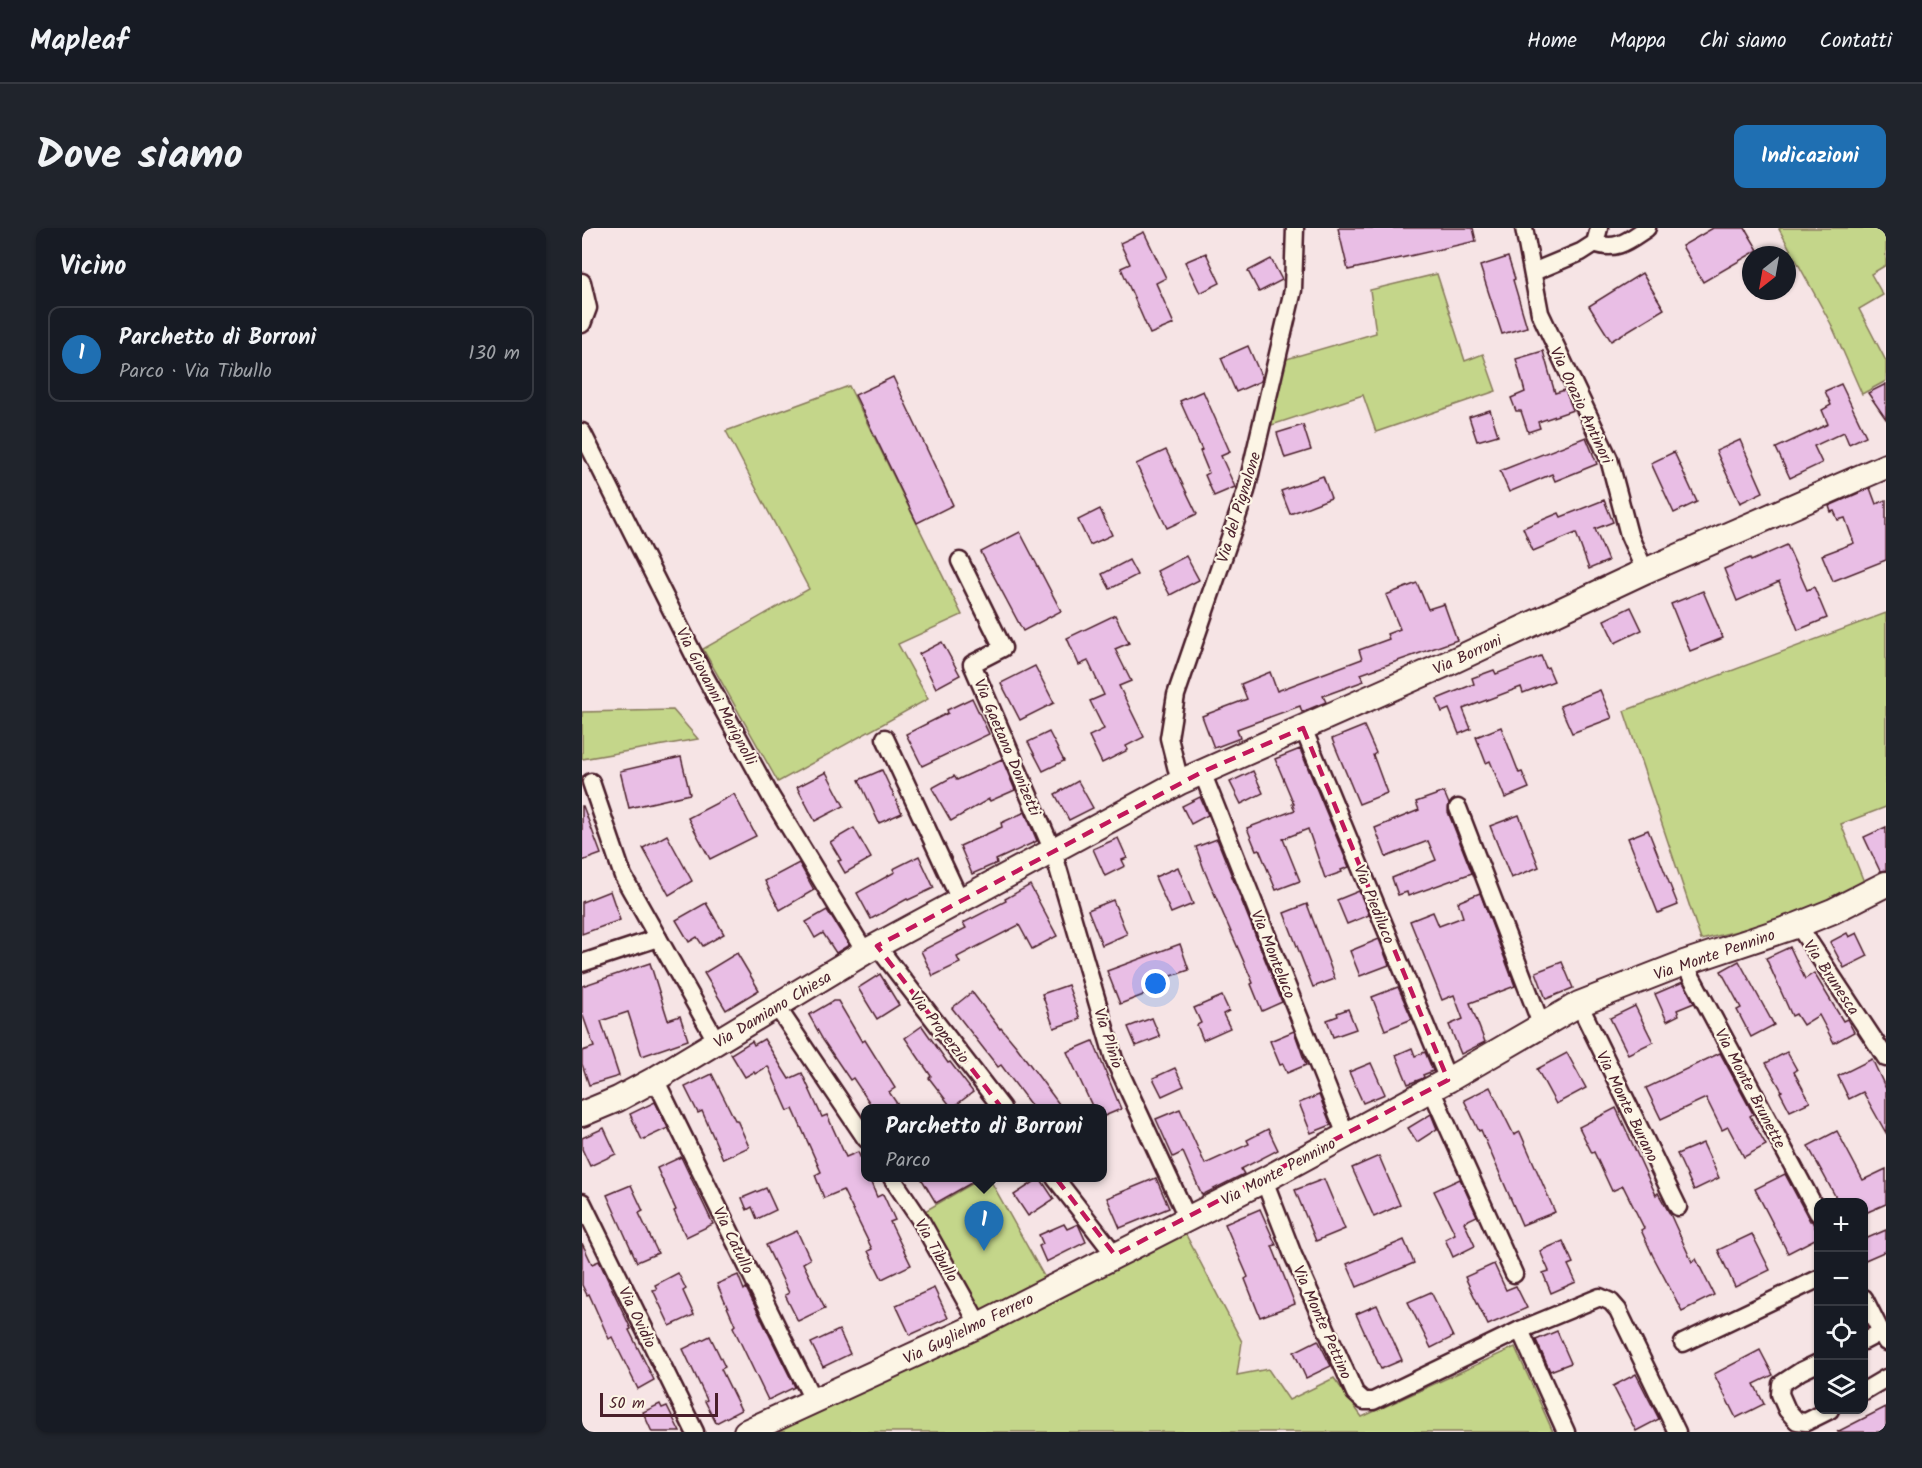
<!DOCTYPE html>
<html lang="it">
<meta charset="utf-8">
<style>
body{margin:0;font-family:Kalam,sans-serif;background:#20242c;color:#f1f3f6}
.controls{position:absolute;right:18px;bottom:18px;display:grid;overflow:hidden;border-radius:12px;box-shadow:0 2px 4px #0004}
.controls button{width:54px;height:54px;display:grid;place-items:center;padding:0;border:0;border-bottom:2px solid #363941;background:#171b24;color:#f1f3f6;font:30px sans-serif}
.compass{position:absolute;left:1160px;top:18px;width:54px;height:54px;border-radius:50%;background:#171b24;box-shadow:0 2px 4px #0004;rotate:211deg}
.scale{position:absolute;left:18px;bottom:15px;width:118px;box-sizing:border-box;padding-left:6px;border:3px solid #4a1f2b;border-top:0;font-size:16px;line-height:21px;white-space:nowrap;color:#4a1f2b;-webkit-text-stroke:4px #fcf5e5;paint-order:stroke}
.you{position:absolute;left:574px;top:756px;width:21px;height:21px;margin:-15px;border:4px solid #fff;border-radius:50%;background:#1a73e8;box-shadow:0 0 0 9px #1a73e833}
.badge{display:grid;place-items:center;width:39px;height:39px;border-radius:50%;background:#1f6fb2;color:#fff;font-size:20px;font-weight:700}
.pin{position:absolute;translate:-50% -50px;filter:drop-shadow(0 2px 3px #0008)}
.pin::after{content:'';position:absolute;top:32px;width:21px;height:18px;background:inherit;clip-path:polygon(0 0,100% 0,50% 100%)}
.popup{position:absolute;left:279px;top:876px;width:246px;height:78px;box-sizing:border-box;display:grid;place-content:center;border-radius:12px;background:#171b24;filter:drop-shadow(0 2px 4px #0005);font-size:20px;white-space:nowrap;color:#9ea1a6}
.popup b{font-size:22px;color:#f1f3f6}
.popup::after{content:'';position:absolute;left:50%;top:100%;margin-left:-12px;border:12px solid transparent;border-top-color:#171b24}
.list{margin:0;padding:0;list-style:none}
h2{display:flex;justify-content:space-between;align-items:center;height:78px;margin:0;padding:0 24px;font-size:26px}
h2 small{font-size:20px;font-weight:400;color:#9ea1a6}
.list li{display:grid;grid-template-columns:39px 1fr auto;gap:18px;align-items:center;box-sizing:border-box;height:96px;margin:0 12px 12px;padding:0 12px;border:2px solid #363941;border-radius:12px}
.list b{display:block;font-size:22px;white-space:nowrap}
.list p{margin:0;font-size:20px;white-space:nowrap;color:#9ea1a6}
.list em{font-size:20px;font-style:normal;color:#9ea1a6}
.icon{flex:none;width:33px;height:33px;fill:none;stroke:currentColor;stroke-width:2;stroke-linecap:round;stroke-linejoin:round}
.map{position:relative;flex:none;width:1304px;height:1204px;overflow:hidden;border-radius:12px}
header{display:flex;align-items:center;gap:36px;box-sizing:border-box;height:84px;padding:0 30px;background:#171b24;border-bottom:2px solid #363941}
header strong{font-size:28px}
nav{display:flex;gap:33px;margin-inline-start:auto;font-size:21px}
.intro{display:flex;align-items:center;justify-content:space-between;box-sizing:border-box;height:144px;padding:0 36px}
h1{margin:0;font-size:42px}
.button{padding:15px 27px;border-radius:12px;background:#1f6fb2;color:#fff;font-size:21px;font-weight:700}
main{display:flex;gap:36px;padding:0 36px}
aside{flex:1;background:#171b24;border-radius:12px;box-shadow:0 2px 4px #0004}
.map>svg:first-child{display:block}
.green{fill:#c4d68a;stroke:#877a5a;stroke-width:1.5}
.building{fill:#e9bee5;stroke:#4a1f2b;stroke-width:1.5}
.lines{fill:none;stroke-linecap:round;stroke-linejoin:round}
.street-casing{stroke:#4a1f2b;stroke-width:21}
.secondary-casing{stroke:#4a1f2b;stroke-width:28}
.street{stroke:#fcf5e5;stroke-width:16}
.secondary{stroke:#fcf5e5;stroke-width:24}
.marked{fill:none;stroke:#c2185b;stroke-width:4.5;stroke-dasharray:12 8;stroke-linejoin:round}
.labels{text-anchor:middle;stroke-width:4.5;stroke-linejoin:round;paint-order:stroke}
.street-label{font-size:16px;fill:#4a1f2b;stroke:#fcf5e5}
</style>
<header>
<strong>Mapleaf</strong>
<nav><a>Home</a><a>Mappa</a><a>Chi siamo</a><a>Contatti</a></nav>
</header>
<div class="intro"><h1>Dove siamo</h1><a class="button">Indicazioni</a></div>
<main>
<aside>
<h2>Vicino<small></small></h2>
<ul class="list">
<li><span class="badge">1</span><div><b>Parchetto di Borroni</b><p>Parco · Via Tibullo</p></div><em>130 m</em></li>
</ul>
</aside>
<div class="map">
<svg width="1304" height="1204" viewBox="0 0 1304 1204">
<rect width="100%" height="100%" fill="#f6e4e5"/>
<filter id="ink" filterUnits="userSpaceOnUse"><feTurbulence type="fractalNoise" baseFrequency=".0167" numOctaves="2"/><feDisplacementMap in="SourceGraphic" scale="12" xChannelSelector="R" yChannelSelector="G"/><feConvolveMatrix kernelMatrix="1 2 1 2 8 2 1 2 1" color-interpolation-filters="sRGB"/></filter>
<g filter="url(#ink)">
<g class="green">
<polygon points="1199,0 1304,0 1304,37 1289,46 1301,67 1277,81 1304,133 1304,153 1280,166 1249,96 1197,1"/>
<polygon points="855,46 883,133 901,126 914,163 794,204 781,167 687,198 701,132 794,105 788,62"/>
<polygon points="267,158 380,387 316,416 346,471 196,554 121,421 227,361 144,203"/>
<polygon points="1304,385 1304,579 1259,596 1284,659 1207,690 1119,712 1042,483"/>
<polygon points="91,482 116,511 0,531 0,484"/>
<polygon points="400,950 407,950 468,1059 397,1097 336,987"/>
<polygon points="602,1003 660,1114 655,1147 686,1141 707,1172 752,1150 780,1189 933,1119 971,1204 187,1204"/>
</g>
<g class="building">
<polygon points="756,0 891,0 894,13 766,42"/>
<polygon points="1131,0 1163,0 1176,22 1121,54 1100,18"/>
<polygon points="562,4 584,50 574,55 592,96 568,106 539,40 548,36 538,15"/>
<polygon points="624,25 638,55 618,65 603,34"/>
<polygon points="926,29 933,51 931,52 945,99 920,106 898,38"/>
<polygon points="689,31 700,52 677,64 666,43"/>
<polygon points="1060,45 1082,81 1029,113 1007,78"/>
<polygon points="666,118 680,150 679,153 654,164 639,130"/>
<polygon points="961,123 973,165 983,162 991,182 956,194 958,200 946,204 939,183 934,183 929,170 943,164 934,131"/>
<polygon points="311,149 371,277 335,295 273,167"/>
<polygon points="1259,156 1284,208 1267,216 1262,204 1232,218 1240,235 1208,250 1194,220 1246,196 1240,182 1249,177 1243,163"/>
<polygon points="1304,156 1304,191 1286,165"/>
<polygon points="621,163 648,224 639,228 653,259 632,268 623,247 627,245 618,223 620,222 598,173"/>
<polygon points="908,182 916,207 895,213 887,189"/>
<polygon points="721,197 729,222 703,230 695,205"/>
<polygon points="1004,209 1015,236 973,253 970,246 927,264 918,243"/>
<polygon points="1158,212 1181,264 1158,275 1134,223"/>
<polygon points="584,222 615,286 585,300 554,236"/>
<polygon points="1092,224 1115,274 1092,285 1069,235"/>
<polygon points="741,248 749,270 708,286 699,263"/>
<polygon points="1288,260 1294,276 1304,272 1304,332 1251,353 1240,327 1272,315 1263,290 1256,292 1252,283 1249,284 1247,278"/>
<polygon points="1022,272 1031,294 1013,301 1026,333 1007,341 994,305 951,323 941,300 977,285 979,289"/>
<polygon points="518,281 530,307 508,317 496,292"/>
<polygon points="438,304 479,383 441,403 399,324"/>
<polygon points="1205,317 1225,362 1232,359 1245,390 1216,402 1197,354 1155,373 1142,341 1168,330 1169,333"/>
<polygon points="604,328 617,352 588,367 575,343"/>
<polygon points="547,332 555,347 528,361 520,346"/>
<polygon points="835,355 846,381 862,376 875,412 779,446 782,453 741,468 744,474 720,484 718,478 655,501 658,510 632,520 620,488 665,471 659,456 688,444 695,463 780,431 777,422 807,411 805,406 818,401 804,367"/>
<polygon points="1121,363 1141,410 1108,423 1089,376"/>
<polygon points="1049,379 1060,402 1033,415 1022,392"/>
<polygon points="533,387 547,415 533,421 549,453 537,458 562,509 544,518 546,522 520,535 507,508 522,501 508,473 522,467 506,433 497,437 485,410"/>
<polygon points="360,414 378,447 354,460 337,426"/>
<polygon points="959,428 964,440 966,439 972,453 941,465 939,459 881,481 889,501 877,506 867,481 860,484 855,471 892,456 890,450 912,442 914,446"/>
<polygon points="453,438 472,475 438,492 419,455"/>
<polygon points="1018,462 1030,490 990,505 978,478"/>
<polygon points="390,470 407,506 340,538 324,506 366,485 365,482"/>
<polygon points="782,498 794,525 791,527 805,565 777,576 750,511"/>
<polygon points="919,499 937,545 940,544 947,560 923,570 908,533 904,535 894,509"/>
<polygon points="467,504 482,533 461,543 446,514"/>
<polygon points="718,521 767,639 759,642 760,644 743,650 726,601 701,611 718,653 694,662 677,621 674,622 665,600 713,582 710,576 712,576 693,531"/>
<polygon points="99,529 108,566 47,580 38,543"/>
<polygon points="420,531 433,562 408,573 407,571 369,593 350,560 372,548 375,552"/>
<polygon points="300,542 320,585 297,595 277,552"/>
<polygon points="671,543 681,565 659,576 648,554"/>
<polygon points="244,544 262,578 233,593 215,559"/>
<polygon points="496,553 511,580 487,592 473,566"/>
<polygon points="862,564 867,576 866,584 890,645 826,668 825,664 816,667 810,650 854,632 846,613 804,629 793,600 837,582 834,574"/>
<polygon points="152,566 174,608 128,631 106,590"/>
<polygon points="618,569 626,587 609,596 600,578"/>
<polygon points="0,578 1,578 19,626 0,633"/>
<polygon points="443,584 455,613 414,632 415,635 390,646 378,618 420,599 419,595"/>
<polygon points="937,587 957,639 929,650 908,598"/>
<polygon points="1304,599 1304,642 1298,643 1282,609"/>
<polygon points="272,600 289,630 263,645 256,633 259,632 248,614"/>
<polygon points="1066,602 1096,677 1076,685 1046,610"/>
<polygon points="85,607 110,653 87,667 61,620"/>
<polygon points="536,610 545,630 540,632 543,638 523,648 511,621"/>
<polygon points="635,611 700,774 680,783 669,756 671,755 623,644 614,619"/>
<polygon points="337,628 352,660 326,672 325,671 289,691 275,665 313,644 311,641"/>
<polygon points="217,635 232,662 198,682 183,653"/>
<polygon points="596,639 611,676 589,685 573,649"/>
<polygon points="448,657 475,708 450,721 437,697 375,729 378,735 351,748 339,723 384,700 381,695 424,673 423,671"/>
<polygon points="28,663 38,692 0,706 0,674"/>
<polygon points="777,663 787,687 765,696 755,672"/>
<polygon points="898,665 933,758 888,775 903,814 879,826 867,797 881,791 872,767 860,772 828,693 851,684 857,698 881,689 876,674"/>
<polygon points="531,672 545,706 520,717 506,682"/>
<polygon points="124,675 142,706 121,718 115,709 107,714 94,692"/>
<polygon points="725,676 753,751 731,759 702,685"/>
<polygon points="245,682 267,717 254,725 241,705 233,710 224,694"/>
<polygon points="1265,705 1267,709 1275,705 1286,728 1262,740 1248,714"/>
<polygon points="797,711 807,737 778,748 768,723"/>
<polygon points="598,716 607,742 561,758 564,766 538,776 525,743"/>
<polygon points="1208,719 1223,751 1232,745 1261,793 1265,791 1272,804 1252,815 1237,787 1221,797 1214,786 1210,788 1184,730"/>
<polygon points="155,725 177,762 144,782 122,745"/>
<polygon points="1157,733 1192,797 1169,809 1155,782 1159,780 1139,743"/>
<polygon points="980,734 991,760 964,771 954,744"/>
<polygon points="68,735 86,792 98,788 106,812 60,828 46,784 19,793 37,848 7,857 0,836 0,823 12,819 0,785 0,758"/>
<polygon points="298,746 317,777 295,791 276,760"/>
<polygon points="1101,754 1112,775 1095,782 1097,787 1085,793 1073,766"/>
<polygon points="486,757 498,791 472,800 460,766"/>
<polygon points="816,759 830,791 803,802 790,769"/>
<polygon points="390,764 418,801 419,800 434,818 480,880 451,880 419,837 416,839 398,816 370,780"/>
<polygon points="640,768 647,783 641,786 648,800 621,812 615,797 619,795 612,780"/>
<polygon points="251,773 256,773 280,814 283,812 313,860 307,864 318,880 291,880 271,850 268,852 241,812 227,787"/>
<polygon points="1053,778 1071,814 1046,826 1028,790"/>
<polygon points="766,781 774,801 751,809 745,792 756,788 755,785"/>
<polygon points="570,790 578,809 554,818 546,799"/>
<polygon points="340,798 366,835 368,834 391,864 370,880 347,850 349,848 323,810"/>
<polygon points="712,803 724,837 705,845 701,836 698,837 688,813"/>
<polygon points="182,811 207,851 220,845 240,889 245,887 264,929 276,924 284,942 284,950 287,950 295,969 301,966 313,992 308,994 329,1037 300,1051 286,1023 290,1021 261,962 242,970 233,947 239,944 211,881 206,883 186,838 173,846 172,844 163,849 149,826 170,813 172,817"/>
<polygon points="511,813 539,881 520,889 520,880 511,880 485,824"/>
<polygon points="830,820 833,828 843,824 851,843 841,847 842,849 839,851 826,856 814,827"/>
<polygon points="1205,824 1215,842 1212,844 1228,874 1208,883 1198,864 1200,863 1184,835"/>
<polygon points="985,825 1004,860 974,876 955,841"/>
<polygon points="1138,825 1171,886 1168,888 1184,917 1162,929 1146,899 1140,902 1124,870 1079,891 1064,860"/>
<polygon points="1290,831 1304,861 1304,905 1281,864 1267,871 1256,848"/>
<polygon points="789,835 803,866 781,875 767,844"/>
<polygon points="593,840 602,858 580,868 571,850"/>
<polygon points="130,846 153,892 155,892 167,919 141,931 120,883 116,885 103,859"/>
<polygon points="908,859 932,907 938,904 973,984 940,997 899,902 897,903 882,872"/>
<polygon points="737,867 749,897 729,905 717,875"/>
<polygon points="73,874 86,900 60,912 48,886"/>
<polygon points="1034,880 1074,967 1076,965 1089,988 1110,1034 1114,1031 1132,1067 1100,1083 1071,1028 1059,1002 1062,1000 1041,958 1030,963 1012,924 1010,925 997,899"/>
<polygon points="598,881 623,936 667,916 665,912 686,901 696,922 659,941 662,946 620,967 601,924 591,929 574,891"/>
<polygon points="849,886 855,901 835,914 826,900"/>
<polygon points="22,900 34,926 8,938 0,921 0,910"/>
<polygon points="1255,903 1281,952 1304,941 1304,976 1281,986 1281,975 1257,975 1226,918"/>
<polygon points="1121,915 1137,950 1112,962 1095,926"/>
<polygon points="797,928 818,977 792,989 770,940"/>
<polygon points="99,929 131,996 104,1009 92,983 94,982 75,940"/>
<polygon points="1203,946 1228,993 1230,993 1236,1006 1235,1010 1206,1025 1173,961"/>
<polygon points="339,950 398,950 354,975"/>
<polygon points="458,950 472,971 446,988 432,967"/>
<polygon points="574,950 587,980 538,1000 525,970"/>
<polygon points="742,951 763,1001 734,1013 713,962"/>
<polygon points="878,951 895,988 882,994 893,1018 871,1029 863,1011 873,1006 852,963"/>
<polygon points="49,957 61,983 57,985 76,1025 55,1034 25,967"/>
<polygon points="184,960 194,982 175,991 170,979 165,982 160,970"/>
<polygon points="678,981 694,1017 690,1018 713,1076 678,1089 663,1051 666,1049 643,996"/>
<polygon points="482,996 485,1001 496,996 504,1014 464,1034 457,1018 461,1016 457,1007"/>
<polygon points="1304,1002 1304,1023 1281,1033 1281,1012"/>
<polygon points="215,1003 228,1031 221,1035 243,1080 216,1093 203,1067 207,1065 184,1017"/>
<polygon points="1170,1006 1188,1042 1153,1059 1136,1022"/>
<polygon points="822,1012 832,1035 775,1059 765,1036"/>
<polygon points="981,1013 991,1035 986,1037 994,1054 969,1065 961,1045 967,1043 958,1023"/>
<polygon points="0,1015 10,1036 17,1033 49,1101 47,1102 72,1152 56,1161 30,1109 27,1111 7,1066 5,1067 0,1057"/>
<polygon points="912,1036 924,1062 934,1058 945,1080 906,1097 883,1049"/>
<polygon points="96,1045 104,1061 101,1063 112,1087 88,1098 71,1062 75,1061 73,1057"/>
<polygon points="156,1047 162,1062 164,1060 213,1159 186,1172 151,1099 153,1097 135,1056"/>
<polygon points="352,1060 366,1090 328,1107 314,1077"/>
<polygon points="849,1064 871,1109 849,1120 826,1074"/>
<polygon points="795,1077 820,1132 799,1141 774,1086"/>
<polygon points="257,1102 268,1126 241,1139 229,1115"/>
<polygon points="975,1103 989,1135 968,1143 954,1112"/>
<polygon points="128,1108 143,1139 139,1141 159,1182 134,1195 123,1173 125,1172 101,1121"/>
<polygon points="736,1112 749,1138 724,1150 712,1124"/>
<polygon points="1178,1122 1191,1147 1172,1156 1182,1176 1154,1190 1132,1146"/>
<polygon points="1054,1146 1077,1191 1054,1203 1031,1158"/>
<polygon points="78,1176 80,1180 85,1178 98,1204 70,1204 61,1184"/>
<polygon points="1304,1179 1304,1204 1255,1204"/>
</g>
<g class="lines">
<defs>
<g id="street">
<polyline points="942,0 958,85 1027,231 1047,307 1063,343"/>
<path d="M1013 15C1034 24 1047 12 1065 0"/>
<polyline points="951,44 999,24 1013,15 1017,0"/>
<polyline points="0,54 6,80 0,96"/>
<polyline points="0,204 121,445 189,569 283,724"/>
<polyline points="378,333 421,420 390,436 471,623 532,831 605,989"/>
<polyline points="721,500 866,852"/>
<polyline points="303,510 378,672"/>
<polyline points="620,544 764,907"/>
<polyline points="9,554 41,648 76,710"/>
<polyline points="598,554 587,510 594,467 664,263 711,62 713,0"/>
<polyline points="876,580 959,796"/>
<polyline points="1216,697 1304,830"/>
<polyline points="295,718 420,880"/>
<polyline points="0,735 76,710 135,814"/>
<polyline points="1102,735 1236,985"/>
<polyline points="997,776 1096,979"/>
<polyline points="195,779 284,911"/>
<polyline points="73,851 231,1172"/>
<polyline points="849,861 932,1046"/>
<polyline points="310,950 339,993 397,1097"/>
<polyline points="473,950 533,1027"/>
<polyline points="682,952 711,1027 773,1165 782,1173 791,1173 938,1102 1018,1069 1029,1074 1036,1082 1095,1204"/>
<polyline points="0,974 113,1204"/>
<polyline points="1282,1070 1304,1114"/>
<polyline points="938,1102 984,1204"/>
<polyline points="1282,1113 1299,1104"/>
<polyline points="1101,1115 1236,1051"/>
<polyline points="1236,1135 1219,1143 1199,1156 1198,1166 1205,1182 1215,1193 1224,1194 1248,1182"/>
<polyline points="1282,1163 1304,1150"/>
</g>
<g id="secondary">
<polyline points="0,886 36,871 73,851 283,724 598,554 871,433 1063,343 1304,238"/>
<polyline points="164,1204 397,1097 682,952 866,852 997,776 1102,735 1216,697 1251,683 1304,656"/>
</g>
</defs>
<use href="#street" class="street-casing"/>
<use href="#secondary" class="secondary-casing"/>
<use href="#street" class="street"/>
<use href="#secondary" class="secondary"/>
</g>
</g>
<path class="marked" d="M721 500 866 852 533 1027 295 718 620 544Z"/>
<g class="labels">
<g class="street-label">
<text transform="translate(1000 177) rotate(65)" y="6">Via Orazio Antinori</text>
<text transform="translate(656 279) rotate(-73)" y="6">Via del Pignalone</text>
<text transform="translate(885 426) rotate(-25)" y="6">Via Borroni</text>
<text transform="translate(135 468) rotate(62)" y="6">Via Giovanni Marignolli</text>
<text transform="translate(426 519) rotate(67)" y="6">Via Gaetano Donizetti</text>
<text transform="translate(793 676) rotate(68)" y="6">Via Piediluco</text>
<text transform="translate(692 726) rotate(68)" y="6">Via Monteluco</text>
<text transform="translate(1132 726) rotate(-19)" y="6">Via Monte Pennino</text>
<text transform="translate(1250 749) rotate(56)" y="6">Via Brunesca</text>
<text transform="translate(190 781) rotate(-31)" y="6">Via Damiano Chiesa</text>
<text transform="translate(358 799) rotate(52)" y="6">Via Properzio</text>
<text transform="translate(527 810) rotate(72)" y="6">Via Plinio</text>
<text transform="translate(1169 860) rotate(62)" y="6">Via Monte Brunette</text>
<text transform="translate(1046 878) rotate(64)" y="6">Via Monte Burano</text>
<text transform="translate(696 943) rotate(-28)" y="6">Via Monte Pennino</text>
<text transform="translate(152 1012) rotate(64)" y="6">Via Catullo</text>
<text transform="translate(355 1022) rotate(60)" y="6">Via Tibullo</text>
<text transform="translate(56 1089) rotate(64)" y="6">Via Ovidio</text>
<text transform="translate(741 1094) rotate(66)" y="6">Via Monte Pettino</text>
<text transform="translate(386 1100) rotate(-26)" y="6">Via Guglielmo Ferrero</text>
</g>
</g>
</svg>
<div class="controls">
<button>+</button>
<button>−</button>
<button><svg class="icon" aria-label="locate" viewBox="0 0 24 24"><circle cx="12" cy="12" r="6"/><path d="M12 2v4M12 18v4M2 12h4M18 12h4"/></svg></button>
<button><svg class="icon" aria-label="layers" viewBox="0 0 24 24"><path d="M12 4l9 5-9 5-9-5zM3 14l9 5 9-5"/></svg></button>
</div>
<svg class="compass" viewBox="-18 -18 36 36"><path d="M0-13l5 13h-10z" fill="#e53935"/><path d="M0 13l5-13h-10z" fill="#9ea1a6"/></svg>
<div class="scale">50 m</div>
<div class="you"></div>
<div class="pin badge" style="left:402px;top:1023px">1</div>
<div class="popup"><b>Parchetto di Borroni</b>Parco</div>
</div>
</main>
